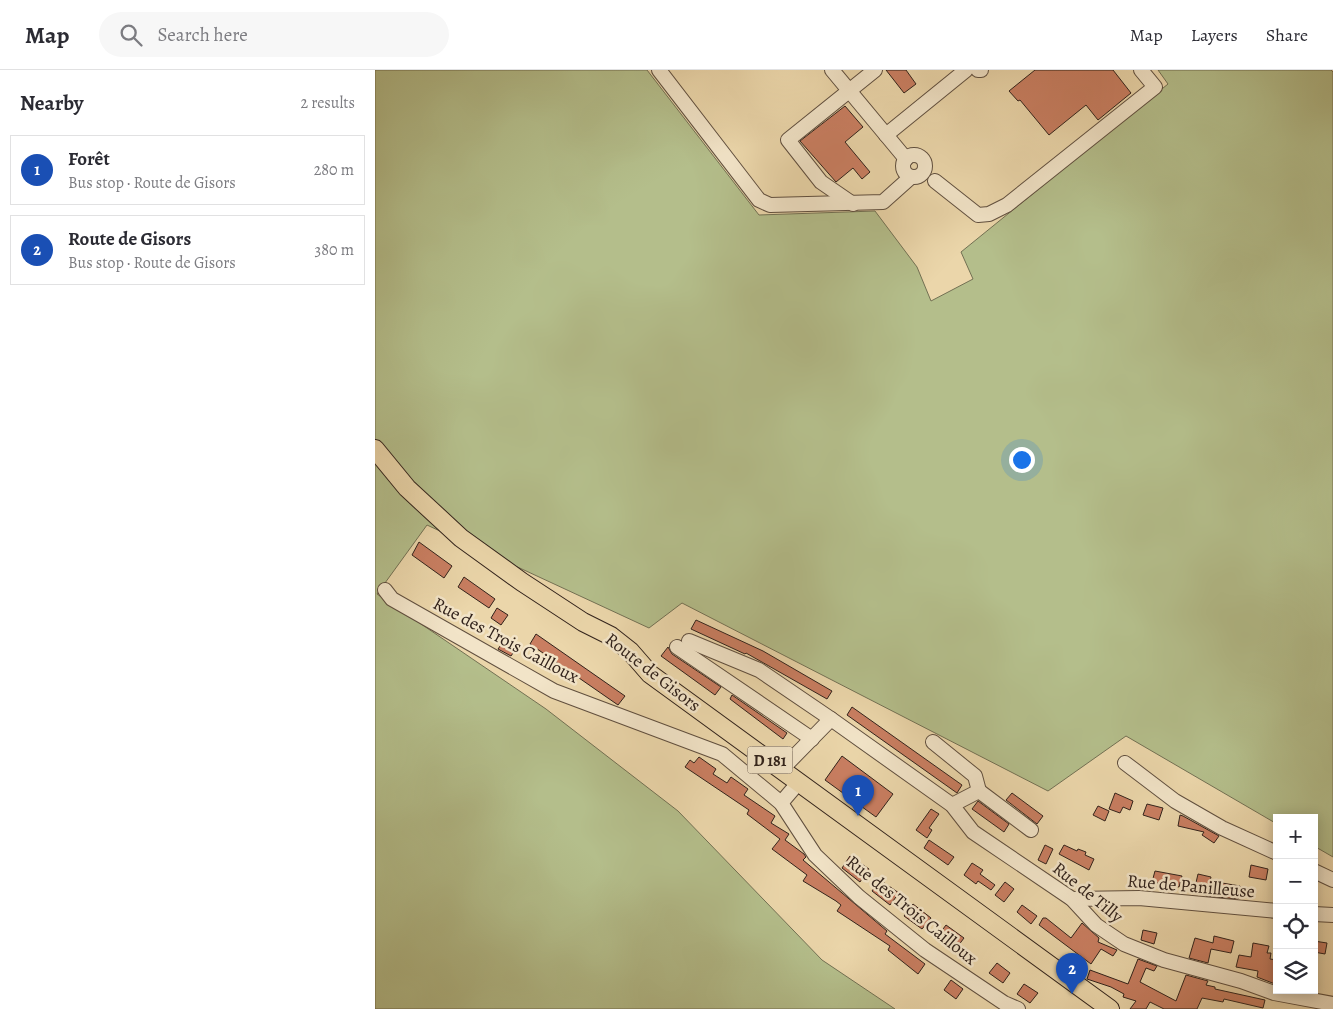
<!DOCTYPE html>
<meta charset="utf-8">
<style>
body{margin:0;font-family:Alegreya,serif;background:#f7f7f7;color:#2b2b33}
.controls{position:absolute;right:15px;bottom:15px;display:grid;overflow:hidden;border-radius:0px;box-shadow:0 2px 12px #0003}
.controls button{width:45px;height:45px;display:grid;place-items:center;padding:0;border:0;border-bottom:1px solid #e1e1e2;background:#fff;color:#2b2b33;font:25px sans-serif}
.you{position:absolute;left:646px;top:389px;width:18px;height:18px;margin:-12px;border:4px solid #fff;border-radius:50%;background:#1a73e8;box-shadow:0 0 0 8px #1a73e833}
.badge{display:grid;place-items:center;width:32px;height:32px;border-radius:50%;background:#8f2418;color:#fff;font-size:16px;font-weight:700}
.pin{position:absolute;translate:-50% -41px;filter:drop-shadow(0 1px 2px #0008)}
.pin::after{content:'';position:absolute;top:26px;width:18px;height:15px;background:inherit;clip-path:polygon(0 0,100% 0,50% 100%)}
.list{margin:0;padding:0;list-style:none}
h2{display:flex;justify-content:space-between;align-items:center;height:65px;margin:0;padding:0 20px;font-size:21px}
h2 small{font-size:16px;font-weight:400;color:#7c7c81}
.list li{display:grid;grid-template-columns:32px 1fr auto;gap:15px;align-items:center;box-sizing:border-box;height:70px;margin:0 10px 10px;padding:0 10px;border:1px solid #e1e1e2;border-radius:0px}
.list b{display:block;font-size:19px;white-space:nowrap}
.list p{margin:0;font-size:16px;white-space:nowrap;color:#7c7c81}
.list em{font-size:16px;font-style:normal;color:#7c7c81}
.icon{flex:none;width:28px;height:28px;fill:none;stroke:currentColor;stroke-width:2;stroke-linecap:round;stroke-linejoin:round}
.map{position:relative;flex:none;width:958px;height:939px;overflow:hidden}
header{display:flex;align-items:center;gap:30px;box-sizing:border-box;height:70px;padding:0 25px;background:#fff;border-bottom:1px solid #e1e1e2}
header strong{font-size:24px}
nav{display:flex;gap:28px;margin-inline-start:auto;font-size:18px}
.search{width:350px;height:45px;background:#f7f7f7;display:flex;align-items:center;gap:12px;box-sizing:border-box;padding:0 18px;border-radius:28px;color:#7c7c81;font-size:19px}
main{display:flex}
aside{flex:1;background:#fff}
.map>svg:first-child{display:block}
.green{fill:#b4be8b;stroke:#727053}
.building{fill:#c97e61;stroke:#31221b}
.lines{fill:none;stroke-linecap:round;stroke-linejoin:round}
.minor-casing{stroke:#604f3f;stroke-width:16}
.major-casing{stroke:#31221b;stroke-width:20}
.minor{stroke:#f2e4c8;stroke-width:14}
.major{stroke:#ebd6aa;stroke-width:18}
.labels{text-anchor:middle;stroke-width:5;stroke-linejoin:round;paint-order:stroke}
.shield{fill:#f2e4c8;stroke:#6b5c4f;stroke-width:1}
.shield-label{font-size:16px;font-weight:bold;fill:#31221b}
.street-label{font-size:18px;fill:#31221b;stroke:#f2e4c8}
</style>
<header>
<strong>Map</strong>
<div class="search"><svg class="icon" aria-label="search" viewBox="0 0 24 24"><circle cx="10" cy="10" r="6"/><path d="M15 15l6 6"/></svg>Search here</div>
<nav><a>Map</a><a>Layers</a><a>Share</a></nav>
</header>
<main>
<aside>
<h2>Nearby<small>2 results</small></h2>
<ul class="list">
<li><span class="badge" style="background:#1a4fb4">1</span><div><b>Forêt</b><p>Bus stop · Route de Gisors</p></div><em>280 m</em></li>
<li><span class="badge" style="background:#1a4fb4">2</span><div><b>Route de Gisors</b><p>Bus stop · Route de Gisors</p></div><em>380 m</em></li>
</ul>
</aside>
<div class="map">
<svg width="958" height="939" viewBox="0 0 958 939">
<rect width="100%" height="100%" fill="#ebd6aa"/>
<filter id="stains"><feTurbulence type="fractalNoise" baseFrequency=".004" numOctaves="4"/><feColorMatrix values="0 0 0 0 .2 0 0 0 0 .09 0 0 0 0 .02 0 0 0 .5 -.17"/></filter>
<radialGradient id="worn" r=".72"><stop offset=".6" stop-color="#630" stop-opacity="0"/><stop offset="1" stop-color="#630" stop-opacity=".3"/></radialGradient>
<polygon class="green" points="0,0 272,0 384,145 500,141 542,197 556,231 598,209 586,182 793,14 783,0 956,0 958,2 958,787 939,776 939,748 902,748 902,754 751,666 673,721 307,533 274,558 52,455 2,524 171,639 303,741 447,890 520,939 0,939"/>
<g class="building">
<polygon points="511,0 531,0 541,14 529,23"/>
<polygon points="660,0 738,0 756,23 723,50 711,35 674,65 645,30 643,31 634,21"/>
<polygon points="470,36 488,57 470,72 495,102 487,109 478,98 461,112 425,71"/>
<polygon points="44,472 77,496 69,508 37,485"/>
<polygon points="89,507 120,529 114,538 83,517"/>
<polygon points="122,538 133,545 126,555 116,548"/>
<polygon points="321,550 388,581 457,621 452,629 371,583 370,584 316,559"/>
<polygon points="161,564 250,626 243,635 155,574"/>
<polygon points="128,572 140,580 136,586 123,579"/>
<polygon points="293,577 297,584 346,617 340,625 286,586"/>
<polygon points="357,625 412,663 408,669 355,629"/>
<polygon points="477,637 587,715 582,723 472,645"/>
<polygon points="467,686 518,724 501,747 450,710"/>
<polygon points="324,687 341,699 338,704 352,713 356,707 373,719 369,725 400,746 396,753 414,764 410,770 429,784 431,787 428,790 512,861 510,864 550,894 543,904 513,880 515,876 462,841 466,835 461,831 428,811 432,805 397,779 405,769 372,744 374,740 310,697 315,690 319,693"/>
<polygon points="637,723 668,746 662,754 631,730"/>
<polygon points="740,723 758,731 755,740 748,737 745,743 734,739"/>
<polygon points="603,731 634,754 629,762 597,739"/>
<polygon points="772,734 788,738 784,750 768,745"/>
<polygon points="723,736 734,741 730,751 718,745"/>
<polygon points="556,739 564,744 554,758 557,760 552,768 541,760"/>
<polygon points="805,745 808,746 844,766 839,773 827,765 829,762 803,756"/>
<polygon points="554,770 579,787 573,795 549,778"/>
<polygon points="670,775 678,779 671,794 663,790"/>
<polygon points="689,775 702,781 703,779 711,782 710,785 719,789 714,800 684,784"/>
<polygon points="475,786 494,799 485,812 467,798"/>
<polygon points="597,793 608,800 605,804 620,815 616,820 603,811 601,814 589,805"/>
<polygon points="876,795 893,799 891,810 874,807"/>
<polygon points="780,801 807,806 804,817 777,812"/>
<polygon points="823,804 836,807 835,811 865,816 863,829 831,826 833,820 820,817"/>
<polygon points="505,810 524,823 515,835 497,821"/>
<polygon points="630,812 639,819 629,832 620,825"/>
<polygon points="538,834 556,848 547,859 529,846"/>
<polygon points="647,835 662,846 656,854 642,842"/>
<polygon points="668,848 671,848 696,868 707,853 724,868 723,872 742,880 738,886 726,879 716,894 664,855"/>
<polygon points="571,855 589,868 580,880 562,867"/>
<polygon points="768,860 782,863 779,874 766,870"/>
<polygon points="839,866 859,871 856,883 836,879 833,893 814,888 820,868 838,873"/>
<polygon points="939,871 952,873 950,884 939,882"/>
<polygon points="878,873 894,876 892,883 896,883 895,889 902,890 900,914 882,907 883,901 861,897 864,885 876,887"/>
<polygon points="763,889 782,896 779,901 771,898 765,912 801,931 811,905 833,911 831,915 840,917 840,919 890,930 888,938 849,929 848,932 827,928 822,939 789,939 775,932 771,939 755,939 761,931 748,927 749,924 736,917 712,909 715,900 753,914"/>
<polygon points="622,893 635,903 628,913 614,903"/>
<polygon points="576,910 588,919 581,929 569,920"/>
<polygon points="649,914 663,923 655,933 642,924"/>
</g>
<g class="lines">
<defs>
<g id="minor">
<polyline points="284,0 384,130 395,135 508,132 536,107"/>
<polyline points="457,0 531,89"/>
<polyline points="603,0 606,0"/>
<polyline points="511,65 591,0"/>
<circle cx="539" cy="96" r="11"/>
<polyline points="560,111 603,145 614,144 632,135 780,17 766,0"/>
<polyline points="478,134 446,112 413,70 500,0"/>
<polyline points="10,520 17,529 179,621 347,684 406,733 440,785 484,827 550,880 629,933 643,939"/>
<polyline points="314,571 384,600 456,649 577,735 598,762 697,829 721,855 749,874 789,890 866,911 899,923 958,934"/>
<polyline points="302,577 437,669"/>
<polyline points="558,672 600,706 604,721 577,735"/>
<polyline points="750,693 800,731 847,758 902,783"/>
<polyline points="407,699 456,649"/>
<polyline points="604,721 656,760"/>
<polyline points="406,733 424,712"/>
<polyline points="939,801 958,810"/>
<polyline points="697,829 764,828 902,841"/>
<polyline points="939,844 958,845"/>
</g>
<polyline id="major" points="0,379 32,418 86,468 147,512 208,552 236,566 255,581 275,604 735,939"/>
</defs>
<use href="#minor" class="minor-casing"/>
<use href="#major" class="major-casing"/>
<use href="#minor" class="minor"/>
<use href="#major" class="major"/>
</g>
<g class="labels">
<rect class="shield" x="372.5" y="676.5" width="45" height="27" rx="4"/>
<g class="shield-label">
<text x="395" y="696">D 181</text>
</g>
<g class="street-label">
<text transform="translate(131 570) rotate(28)" y="6">Rue des Trois Cailloux</text>
<text transform="translate(278 602) rotate(38)" y="6">Route de Gisors</text>
<text transform="translate(816 816) rotate(5)" y="6">Rue de Panilleuse</text>
<text transform="translate(713 822) rotate(39)" y="6">Rue de Tilly</text>
<text transform="translate(537 840) rotate(39)" y="6">Rue des Trois Cailloux</text>
</g>
</g>
<rect width="100%" height="100%" filter="url(#stains)"/>
<rect width="100%" height="100%" fill="url(#worn)"/>
</svg>
<div class="controls">
<button>+</button>
<button>−</button>
<button><svg class="icon" aria-label="locate" viewBox="0 0 24 24"><circle cx="12" cy="12" r="6"/><path d="M12 2v4M12 18v4M2 12h4M18 12h4"/></svg></button>
<button><svg class="icon" aria-label="layers" viewBox="0 0 24 24"><path d="M12 4l9 5-9 5-9-5zM3 14l9 5 9-5"/></svg></button>
</div>
<div class="you"></div>
<div class="pin badge" style="left:483px;top:746px;background:#1a4fb4">1</div>
<div class="pin badge" style="left:697px;top:924px;background:#1a4fb4">2</div>
</div>
</main>
